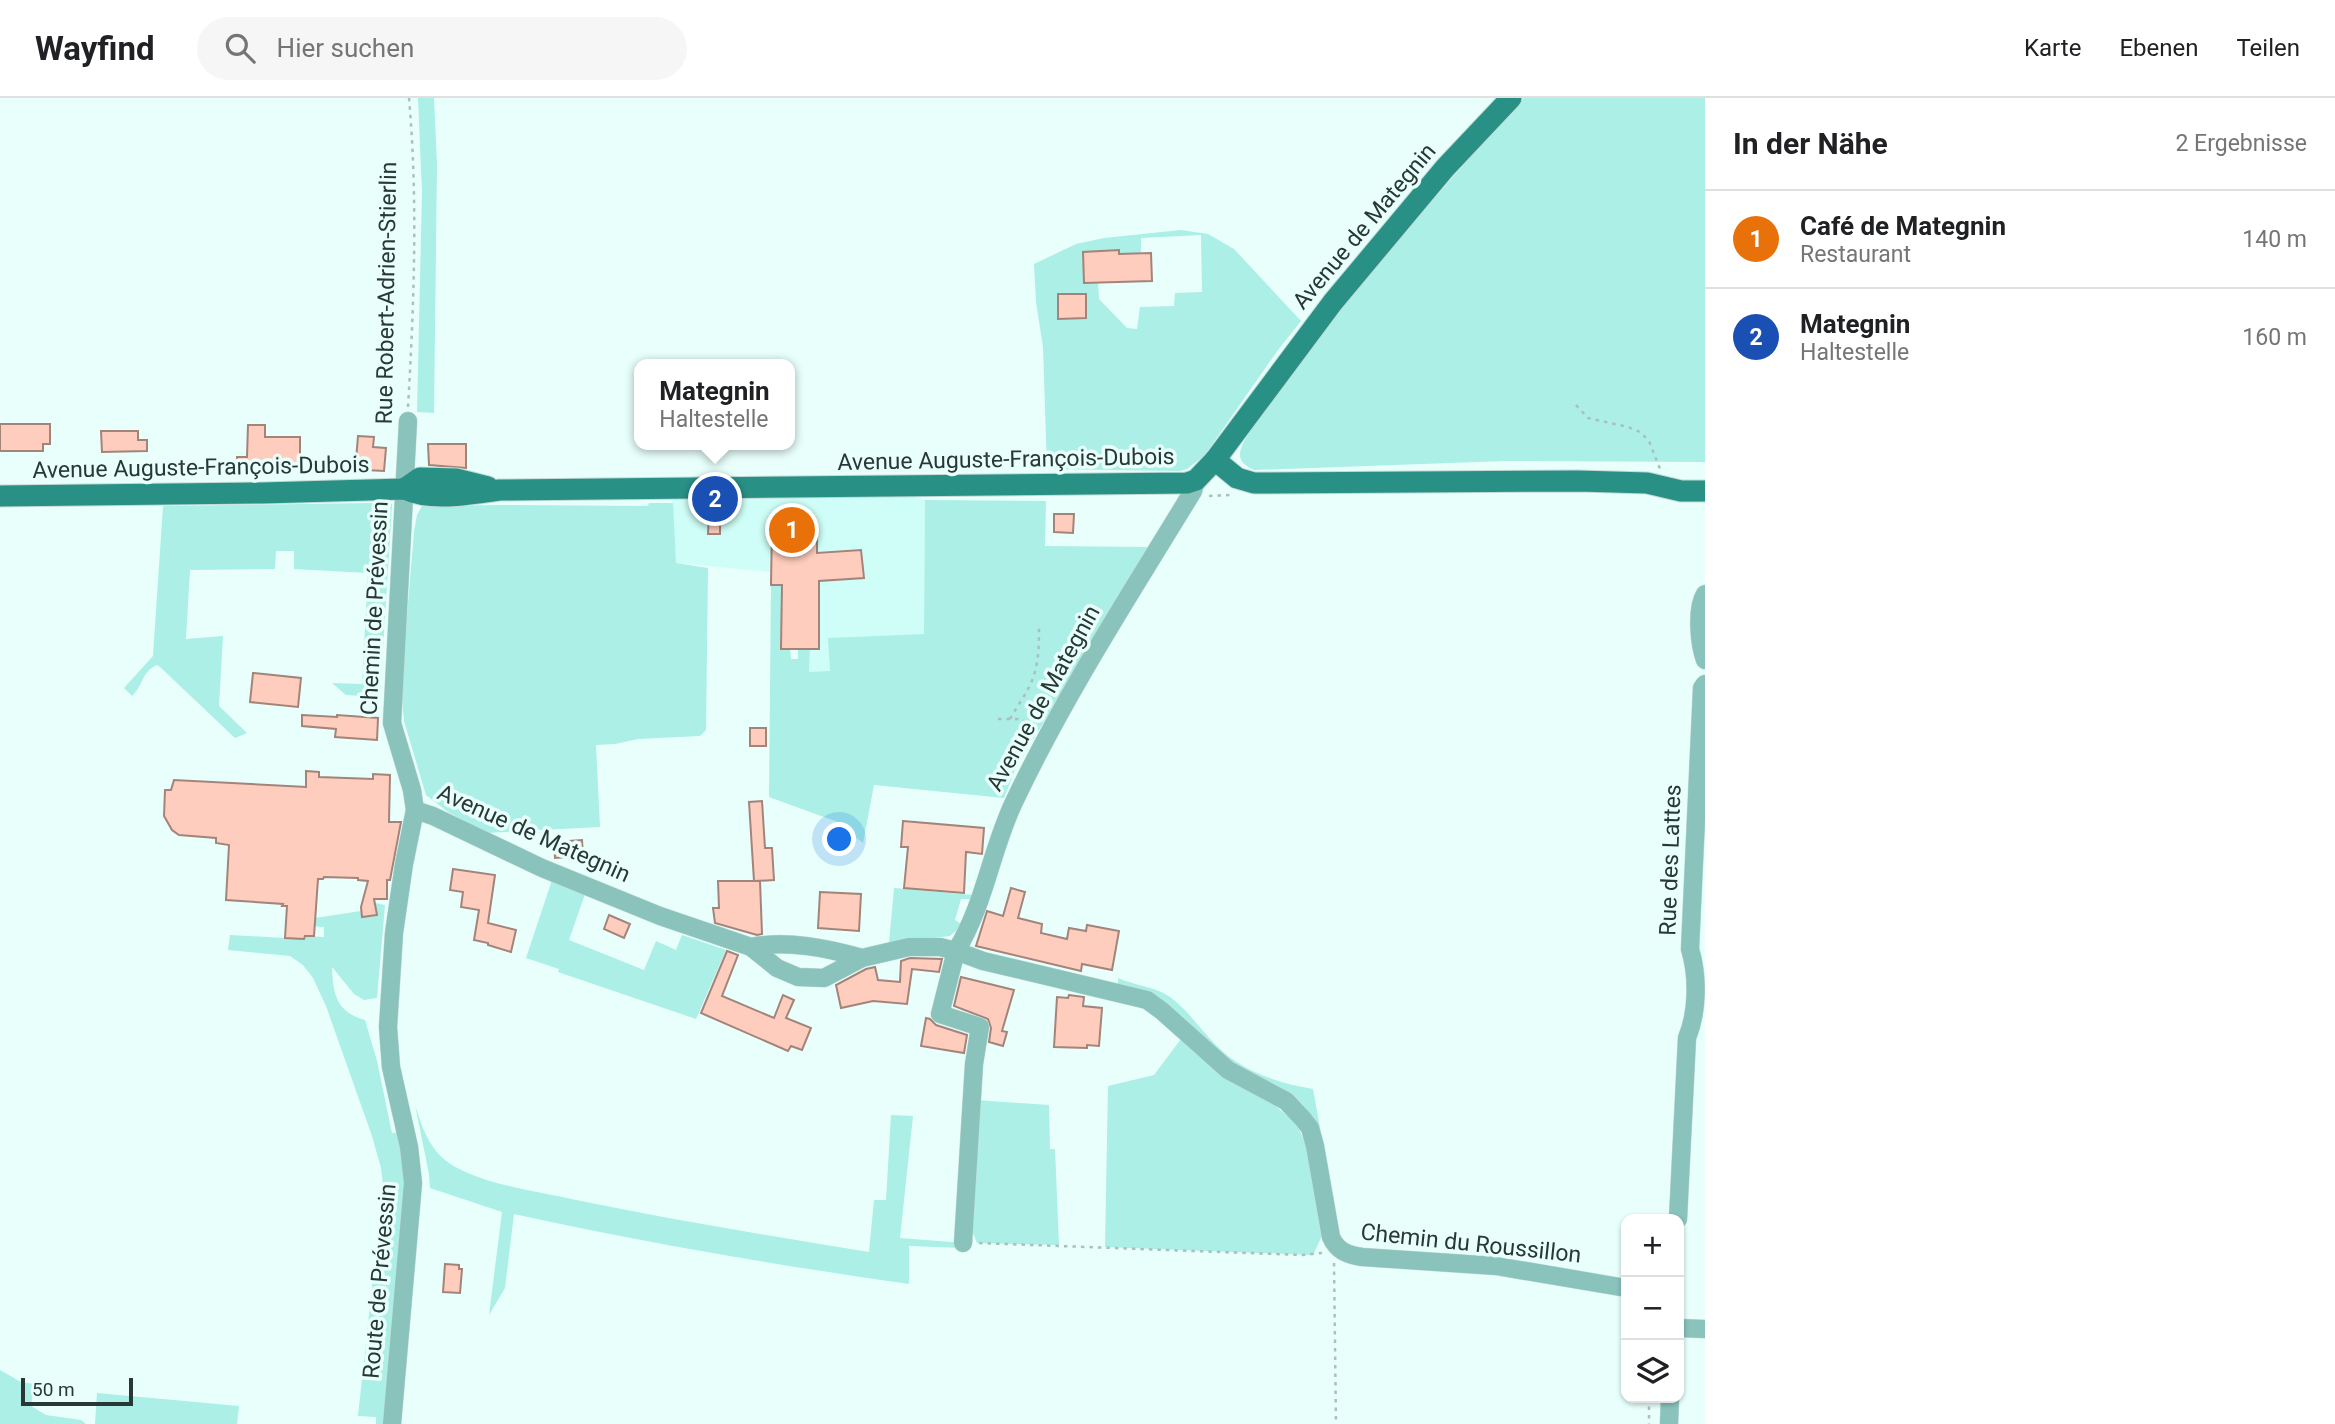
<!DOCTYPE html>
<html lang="de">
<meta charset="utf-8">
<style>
body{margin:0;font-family:Roboto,sans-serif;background:#f6f6f6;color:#202124}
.controls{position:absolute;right:21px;bottom:21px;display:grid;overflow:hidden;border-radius:14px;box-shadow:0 2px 5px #0004}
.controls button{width:63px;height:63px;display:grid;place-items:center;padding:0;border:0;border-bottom:2px solid #e0e0e0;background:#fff;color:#202124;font:35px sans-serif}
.scale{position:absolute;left:21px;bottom:18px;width:112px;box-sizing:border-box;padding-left:7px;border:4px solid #293836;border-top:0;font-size:19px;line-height:24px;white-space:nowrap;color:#293836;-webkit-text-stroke:5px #e8fffb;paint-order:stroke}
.you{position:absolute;left:840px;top:742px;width:24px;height:24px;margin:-18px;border:5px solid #fff;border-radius:50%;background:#1a73e8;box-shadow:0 0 0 10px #1a73e833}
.badge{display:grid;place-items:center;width:46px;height:46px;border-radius:50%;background:#db2777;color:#fff;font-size:23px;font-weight:700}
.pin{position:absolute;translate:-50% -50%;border:4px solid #fff;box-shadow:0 2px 7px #0006}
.popup{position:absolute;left:634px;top:261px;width:161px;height:91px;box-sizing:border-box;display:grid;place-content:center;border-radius:14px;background:#fff;filter:drop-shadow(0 2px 5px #0005);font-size:23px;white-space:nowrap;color:#757577}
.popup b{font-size:26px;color:#202124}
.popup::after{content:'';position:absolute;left:50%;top:100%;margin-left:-14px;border:14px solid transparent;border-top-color:#fff}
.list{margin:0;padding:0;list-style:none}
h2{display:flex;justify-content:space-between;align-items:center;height:91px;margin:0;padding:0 28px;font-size:30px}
h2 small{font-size:23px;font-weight:400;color:#757577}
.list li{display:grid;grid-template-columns:46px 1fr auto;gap:21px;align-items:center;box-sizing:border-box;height:98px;padding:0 28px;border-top:2px solid #e0e0e0}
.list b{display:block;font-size:26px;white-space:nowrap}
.list p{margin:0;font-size:23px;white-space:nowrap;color:#757577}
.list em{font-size:23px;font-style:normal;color:#757577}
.icon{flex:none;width:38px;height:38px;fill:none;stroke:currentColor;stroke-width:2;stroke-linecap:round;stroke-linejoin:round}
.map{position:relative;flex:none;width:1705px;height:1326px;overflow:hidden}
header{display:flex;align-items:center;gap:42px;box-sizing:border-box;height:98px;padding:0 35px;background:#fff;border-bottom:2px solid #e0e0e0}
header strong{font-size:33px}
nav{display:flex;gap:38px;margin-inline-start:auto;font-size:24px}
.search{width:490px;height:63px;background:#f6f6f6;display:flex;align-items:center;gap:18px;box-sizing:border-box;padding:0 24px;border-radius:38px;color:#757577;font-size:26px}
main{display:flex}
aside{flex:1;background:#fff}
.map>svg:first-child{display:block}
.built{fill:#cefef7}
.green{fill:#abefe6;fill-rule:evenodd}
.building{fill:#ffcdbe;stroke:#a2847b;stroke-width:2}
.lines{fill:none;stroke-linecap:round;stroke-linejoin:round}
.minor-casing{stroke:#c6dbd8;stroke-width:19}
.major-casing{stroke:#c6dbd8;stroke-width:23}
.path{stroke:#abc0bd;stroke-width:2.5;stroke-dasharray:3.5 5;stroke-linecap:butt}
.minor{stroke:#89c3bc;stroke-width:18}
.major{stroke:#299086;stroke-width:21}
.labels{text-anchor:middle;stroke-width:7;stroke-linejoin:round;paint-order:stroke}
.street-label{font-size:23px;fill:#293836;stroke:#e8fffb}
</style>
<header>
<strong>Wayfind</strong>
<div class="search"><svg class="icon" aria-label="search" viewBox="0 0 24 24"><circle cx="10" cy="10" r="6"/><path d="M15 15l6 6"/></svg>Hier suchen</div>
<nav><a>Karte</a><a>Ebenen</a><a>Teilen</a></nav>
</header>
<main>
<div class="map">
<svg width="1705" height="1326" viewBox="0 0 1705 1326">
<rect width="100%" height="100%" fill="#e8fffb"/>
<polygon class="built" points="906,397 925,402 924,536 829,540 830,574 809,574 810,551 781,551 771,474 676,465 672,398"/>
<g class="green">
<polygon points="418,0 434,0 437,67 434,315 417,314 422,94"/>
<path d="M1524 0H1705V364L1504 363 1254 372C1248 369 1240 365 1240 357 1240 343 1261 318 1269 307 1321 232 1379 163 1439 95 1467 63 1494 30 1524 0Z"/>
<path d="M1181 132 1208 136 1234 151 1301 223 1278 252 1204 358 1187 371 1180 373 1047 371 1043 249 1036 204 1034 166 1076 146 1104 140ZM1201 137 1202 194 1175 195 1174 208 1140 209 1137 231 1127 230 1099 201 1098 184 1084 185 1083 154 1119 152V156L1141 155V140Z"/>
<polygon points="925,402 1046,403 1045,448 1149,449 1015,672 1004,700 874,687 863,745 835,723 769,699 771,487 782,487 782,550 790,551 791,561 798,561 798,550 810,551 809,574 830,573 828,540 924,536"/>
<path d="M374 405 392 406 380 599 346 597 332 585 362 586 368 475 294 471V453H276L275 471 190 472 186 541 223 538 219 608 247 635 235 640 160 569 157 567C142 573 143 588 132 598L124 590 153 558 163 408Z"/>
<polygon points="649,405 673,405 676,465 708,470 706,632 700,638 638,641 615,646 596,647 600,729 486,735 448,714 426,697 404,623 401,589 414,434 417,417 422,408 502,407 648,408"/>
<polygon points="552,782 585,796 569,842 644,872 656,843 676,852 682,837 726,852 696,921 558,874 559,871 526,860"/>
<polygon points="894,790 973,797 971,801 961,801 955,822 963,827 950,838 889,845"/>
<path d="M375 805 385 807 377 900 364 902 354 896 332 869C333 896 336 914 365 922L377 963 392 1035 399 1034 406 1082 384 1326H376V1319L358 1318 383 1087 381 1070 372 1038 326 908 313 880 303 867 290 858 228 852 230 837 304 841 305 838 324 839V829L310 828 315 820 361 813 362 819 376 818Z"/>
<path d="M1118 880C1136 888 1154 888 1170 899 1188 912 1199 930 1215 946 1240 973 1278 985 1313 991L1323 1046 1150 896 1118 886Z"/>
<polygon points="1181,941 1272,1005 1297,1026 1306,1048 1322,1138 1313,1157 1105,1149 1108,988 1154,977"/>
<polygon points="976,1002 1049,1007 1050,1051 1055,1051 1059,1147 977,1145 968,1123"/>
<path d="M415 1007C422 1029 429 1051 449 1065 482 1087 537 1093 576 1102 673 1122 771 1138 869 1154L874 1102H886L891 1017 913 1018 900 1140 963 1145V1150L909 1148V1186C777 1167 645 1145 514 1116L505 1190 489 1217 502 1114 430 1090 429 1076Z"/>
<polygon points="0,1272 21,1284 34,1286 31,1308 46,1317 81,1322 86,1326 0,1326"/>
<polygon points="97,1295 239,1308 237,1326 95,1326"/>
</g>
<g class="building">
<polygon points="1119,152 1119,156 1151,155 1152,183 1084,185 1083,154"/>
<polygon points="1058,196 1086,196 1086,220 1058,221"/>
<polygon points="0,326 50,326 50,346 43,346 43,353 0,353"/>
<polygon points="248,327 265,327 265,339 300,339 300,369 257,369 257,376 238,376 237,359 247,359"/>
<polygon points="101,333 138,333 138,342 147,342 147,353 102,354"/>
<polygon points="358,338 374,339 373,349 386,350 384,373 366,372 366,363 356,362"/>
<polygon points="428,346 466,346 466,370 429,367"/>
<polygon points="709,415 720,415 720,436 708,436"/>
<polygon points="1054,416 1074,416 1073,435 1054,434"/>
<polygon points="784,428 817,428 817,455 861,452 864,480 819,483 819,551 781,551 782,487 771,487 772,429"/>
<polygon points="253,575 301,580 298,609 250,604"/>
<polygon points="302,617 337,619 337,617 378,620 377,642 335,639 336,631 302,628"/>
<rect x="750" y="630" width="16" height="18"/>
<polygon points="306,673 319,674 319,679 373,681 373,676 390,677 389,724 401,724 390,782 387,782 387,801 374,801 377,817 362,819 361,809 368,783 358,782 358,780 324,779 323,781 318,781 314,838 305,838 304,841 285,840 287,808 282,808 283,806 226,802 229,747 216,745 216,740 179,737 172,732 164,718 165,692 171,692 174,682 306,689"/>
<polygon points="762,703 765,750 772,750 774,782 755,783 760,783 762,836 757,837 715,825 713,810 719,810 718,783 754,783 749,704"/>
<polygon points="903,723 984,730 982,756 966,754 964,795 904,790 908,749 901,749"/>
<polygon points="582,742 583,758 555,760 554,744"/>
<polygon points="453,771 495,777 488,825 516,832 511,854 488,847 488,845 474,842 479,812 461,809 463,794 450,792"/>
<polygon points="1011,790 1025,794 1018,820 1042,826 1041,835 1067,841 1069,830 1086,833 1087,827 1119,833 1112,872 1082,866 1081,873 976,848 987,813 1003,818"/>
<polygon points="820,794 861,796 859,833 818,830"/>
<polygon points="609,817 630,826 624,840 604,831"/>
<polygon points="727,853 738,857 722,898 774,920 783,897 794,902 786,920 811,930 802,952 791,948 788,953 701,915"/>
<polygon points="910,860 942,861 939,874 912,871 907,906 873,903 841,910 836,887 866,871 875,869 878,882 900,884 901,863"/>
<polygon points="961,879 1014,892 1002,933 1007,934 1003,948 989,944 991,930 988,921 954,908"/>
<polygon points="1069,897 1084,899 1083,908 1102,910 1099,948 1087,947 1087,950 1054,949 1057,899 1068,900"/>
<polygon points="926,920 930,921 936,927 967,937 964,955 921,948"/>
<polygon points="445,1166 459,1167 459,1171 462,1171 460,1195 443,1194"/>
</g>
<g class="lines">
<defs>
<g id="minor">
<path d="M1705 496C1696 510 1699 546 1705 562"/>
<path d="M415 712 433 718 542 770 660 818 751 849 777 870 798 879 824 880 862 860 909 849H940L956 853C985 806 991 752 1014 704 1065 596 1131 495 1193 393L1196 382"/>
<path d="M751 849C788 842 827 850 862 860"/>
<path d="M1678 1121 1687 940C1698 913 1698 878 1690 851L1702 590 1705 586"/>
<path d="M963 1145 974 966 980 929 940 916 956 853 983 863 1147 902 1162 913 1228 972 1286 1003 1303 1021 1310 1030 1315 1048 1331 1139C1337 1153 1348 1157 1362 1159L1496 1168 1626 1190"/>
<polyline points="1679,1230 1705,1231"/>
<polyline points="392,1326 413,1085 409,1049 391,969 388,929 394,835 404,766 415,712 412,692 392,625 408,323"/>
<polyline points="1669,1326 1670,1300"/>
</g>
<g id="major">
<polyline points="1215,362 1237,380 1254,385 1578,383 1647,385 1681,393 1705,393"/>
<polyline points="404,391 420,380 456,381 488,389"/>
<path d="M0 398 262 395 404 391C433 404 469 396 500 392L1187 385 1196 382 1215 362 1333 204 1445 70 1511 0"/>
</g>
</defs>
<use href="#minor" class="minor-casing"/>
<use href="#major" class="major-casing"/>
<g class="path">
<polyline points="1576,307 1588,320 1628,329 1640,334 1649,343 1660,371"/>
<path d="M408 309C414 206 418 103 409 0"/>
<polyline points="1209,398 1231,397"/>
<polyline points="998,621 1018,621 1034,626"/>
<path d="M1010 621C1016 610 1023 601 1028 591 1039 571 1039 550 1039 528"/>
<polyline points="979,1145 1302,1157 1322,1155"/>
<polyline points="1334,1165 1336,1326"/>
<polyline points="1649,1300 1649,1326"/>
</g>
<use href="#minor" class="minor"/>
<use href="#major" class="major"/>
</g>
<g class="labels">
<g class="street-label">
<text transform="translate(1364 128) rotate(-50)" y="8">Avenue de Mategnin</text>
<text transform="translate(386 195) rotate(-89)" y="8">Rue Robert-Adrien-Stierlin</text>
<text transform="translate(1006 361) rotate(-1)" y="8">Avenue Auguste-François-Dubois</text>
<text transform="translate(201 369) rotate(-1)" y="8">Avenue Auguste-François-Dubois</text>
<text transform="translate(374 510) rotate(-87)" y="8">Chemin de Prévessin</text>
<text transform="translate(1043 600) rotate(-61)" y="8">Avenue de Mategnin</text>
<text transform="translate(534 735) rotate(24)" y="8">Avenue de Mategnin</text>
<text transform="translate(1670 762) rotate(-88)" y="8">Rue des Lattes</text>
<text transform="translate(1471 1145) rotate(6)" y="8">Chemin du Roussillon</text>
<text transform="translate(379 1183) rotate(-85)" y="8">Route de Prévessin</text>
</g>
</g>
</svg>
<div class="controls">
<button>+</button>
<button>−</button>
<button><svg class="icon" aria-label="layers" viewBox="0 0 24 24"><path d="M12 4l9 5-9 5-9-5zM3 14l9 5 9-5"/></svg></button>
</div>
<div class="scale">50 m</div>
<div class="you"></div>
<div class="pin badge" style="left:792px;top:432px;background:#e8710a">1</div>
<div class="pin badge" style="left:715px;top:401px;background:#1a4fb4">2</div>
<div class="popup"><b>Mategnin</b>Haltestelle</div>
</div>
<aside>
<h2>In der Nähe<small>2 Ergebnisse</small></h2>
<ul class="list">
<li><span class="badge" style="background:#e8710a">1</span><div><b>Café de Mategnin</b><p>Restaurant</p></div><em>140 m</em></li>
<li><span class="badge" style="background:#1a4fb4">2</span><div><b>Mategnin</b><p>Haltestelle</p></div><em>160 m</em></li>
</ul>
</aside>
</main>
